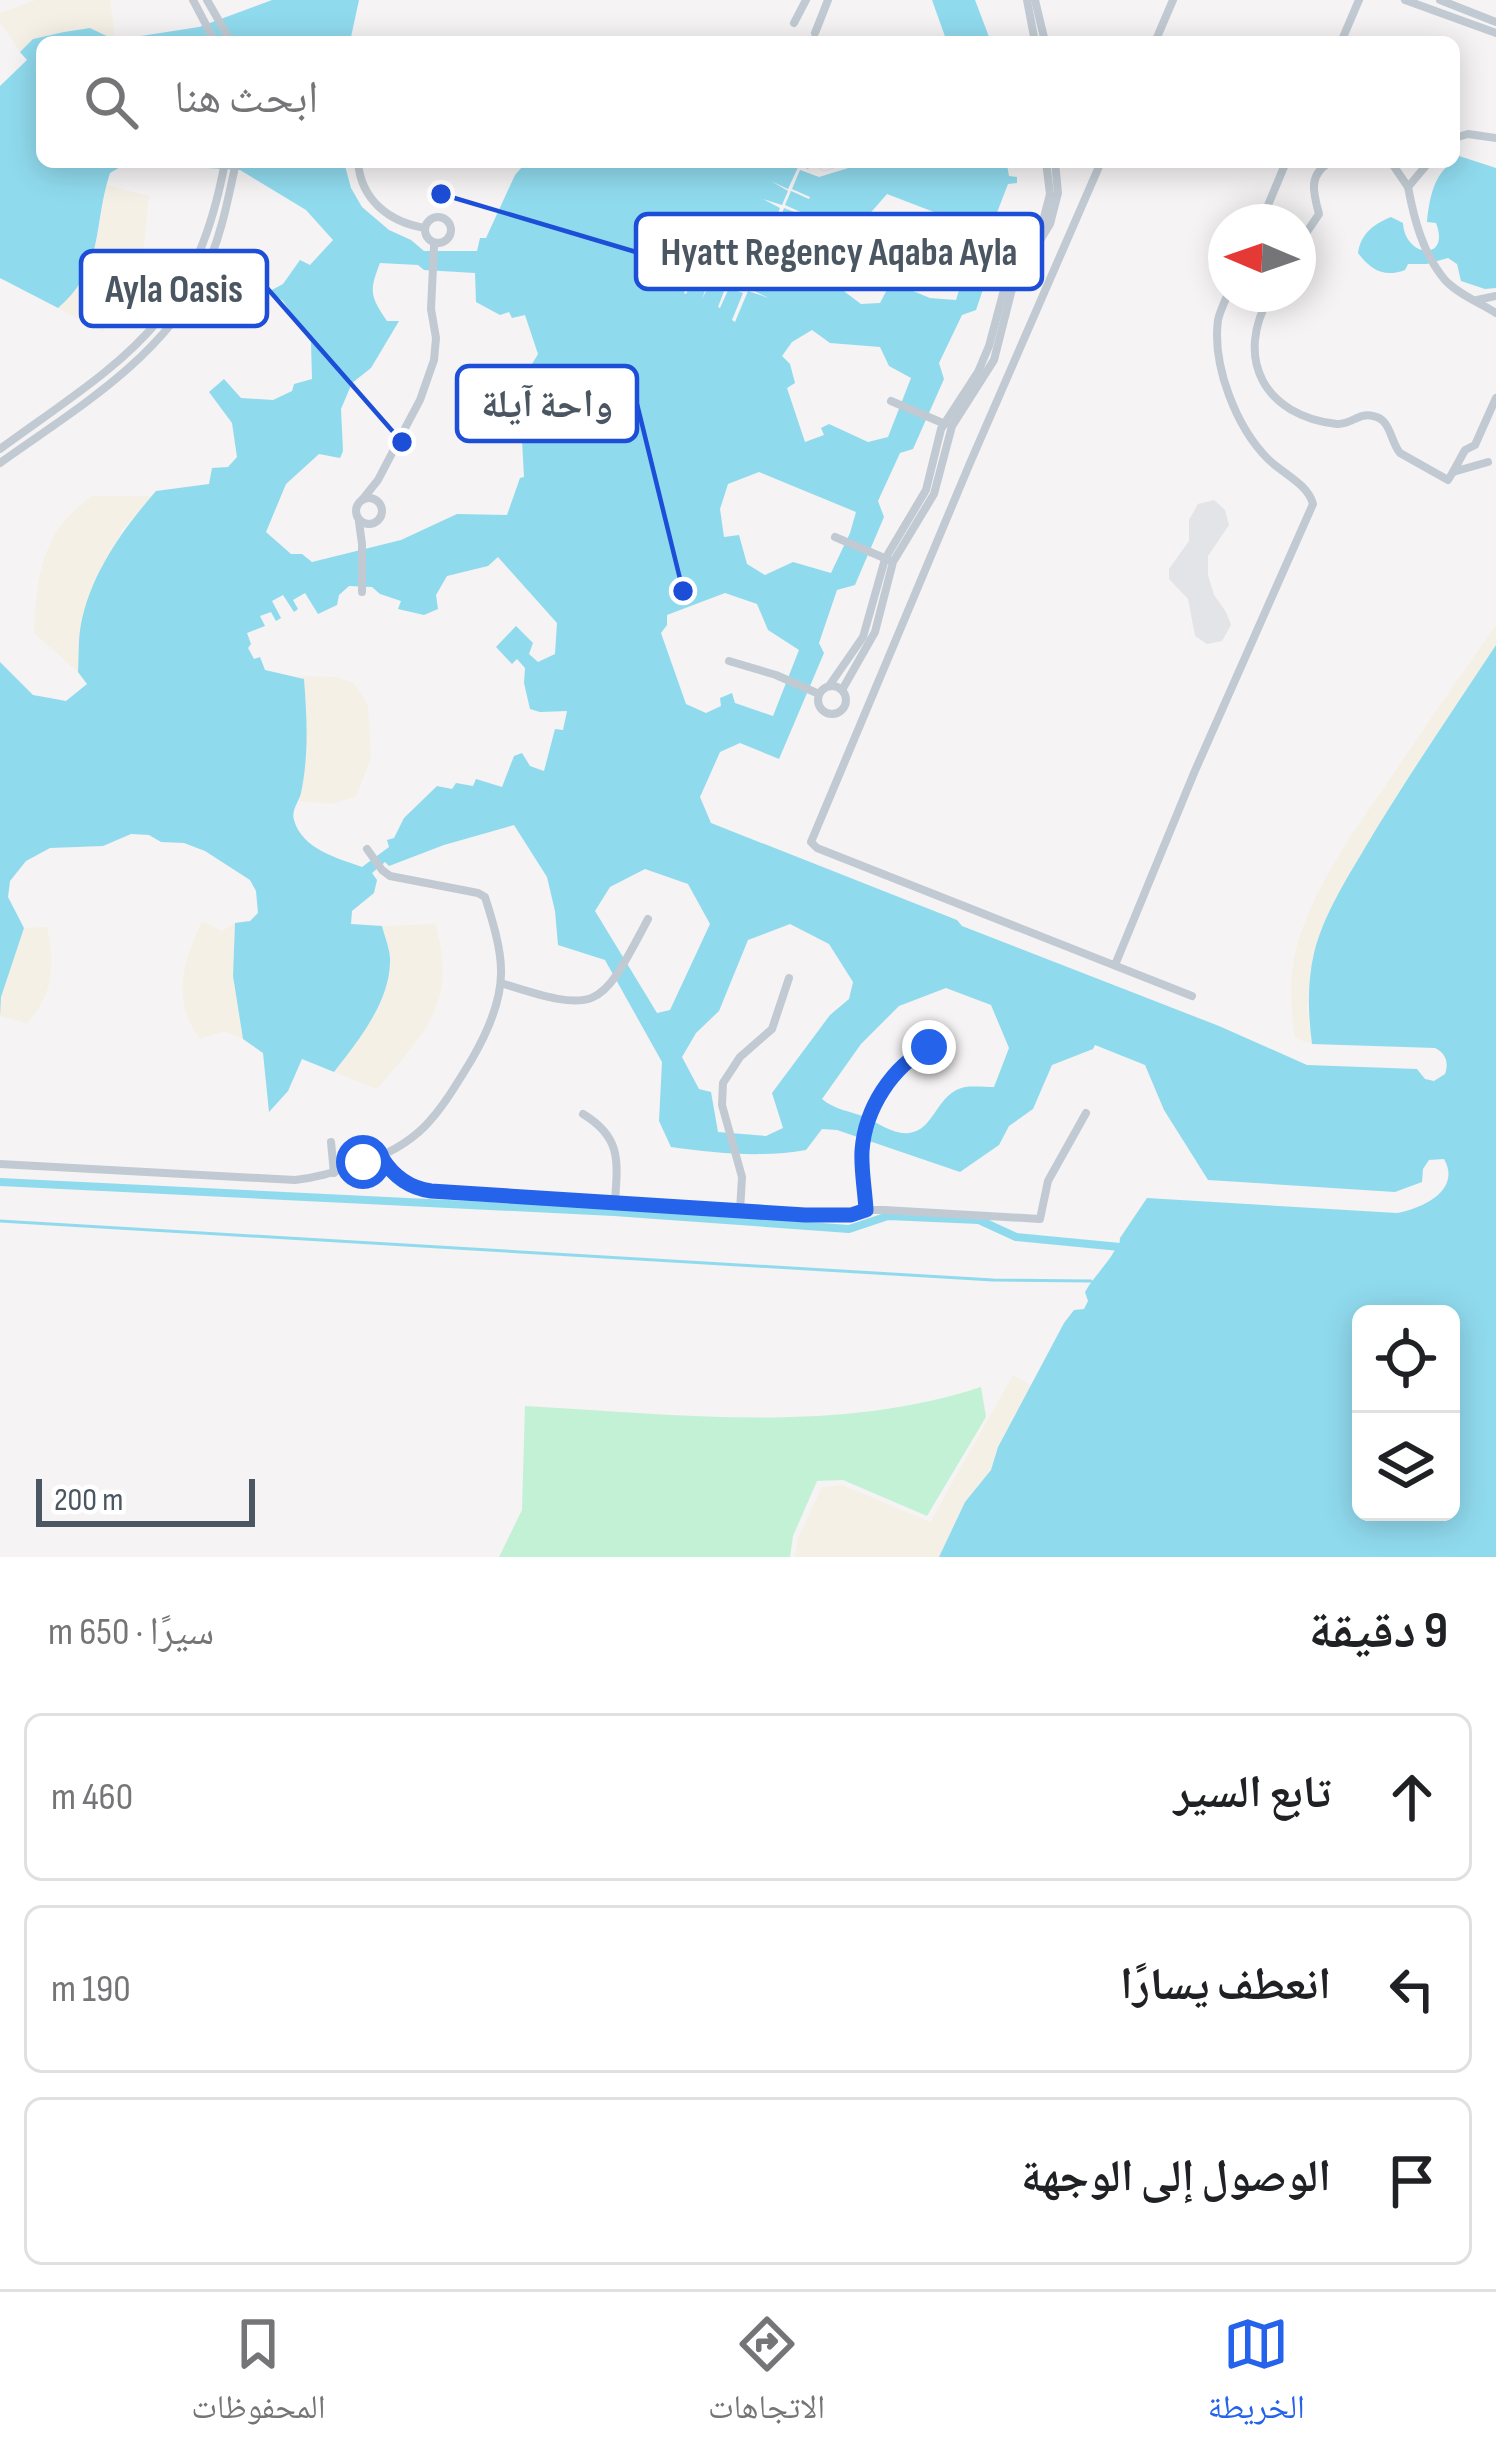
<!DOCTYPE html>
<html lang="ar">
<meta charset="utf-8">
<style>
body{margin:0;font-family:"Sofia Sans Condensed","Noto Naskh Arabic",sans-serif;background:#f2f2f2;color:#202124;direction:rtl}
.controls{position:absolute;right:36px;bottom:36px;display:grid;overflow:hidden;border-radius:18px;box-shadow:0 6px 30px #0003}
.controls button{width:108px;height:108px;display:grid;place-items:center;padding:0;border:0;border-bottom:3px solid #e0e0e0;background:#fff;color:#202124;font:60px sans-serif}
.compass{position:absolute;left:1208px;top:204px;width:108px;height:108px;border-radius:50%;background:#fff;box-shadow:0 6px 30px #0003;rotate:272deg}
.scale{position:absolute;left:36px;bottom:30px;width:219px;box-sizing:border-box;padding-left:12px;border:6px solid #4a5661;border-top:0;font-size:33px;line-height:42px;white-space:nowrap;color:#4a5661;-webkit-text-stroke:9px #fff;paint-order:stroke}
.stop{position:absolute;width:36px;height:36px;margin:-27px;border:9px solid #2563eb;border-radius:50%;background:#fff}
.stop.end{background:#2563eb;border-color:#fff;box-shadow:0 3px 12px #0008}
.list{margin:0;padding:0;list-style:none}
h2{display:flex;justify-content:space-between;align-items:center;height:156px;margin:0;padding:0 48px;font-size:51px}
h2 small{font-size:39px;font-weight:400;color:#757577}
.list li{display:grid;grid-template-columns:78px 1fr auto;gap:36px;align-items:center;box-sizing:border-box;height:168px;margin:0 24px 24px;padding:0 24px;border:3px solid #e0e0e0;border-radius:18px}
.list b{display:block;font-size:45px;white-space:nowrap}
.list em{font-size:39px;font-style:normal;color:#757577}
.icon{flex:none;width:66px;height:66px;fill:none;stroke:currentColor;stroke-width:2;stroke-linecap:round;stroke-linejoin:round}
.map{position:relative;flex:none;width:1496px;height:1557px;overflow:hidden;direction:ltr}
.search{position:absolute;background:#fff;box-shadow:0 6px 30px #0003;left:36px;right:36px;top:36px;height:132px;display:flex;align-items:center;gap:30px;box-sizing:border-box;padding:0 42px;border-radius:18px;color:#757577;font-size:45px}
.sheet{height:732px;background:#fff}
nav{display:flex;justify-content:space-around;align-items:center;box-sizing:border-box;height:168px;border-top:3px solid #e0e0e0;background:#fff;font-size:33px;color:#757577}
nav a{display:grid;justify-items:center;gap:6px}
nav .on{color:#2563eb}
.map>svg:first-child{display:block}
.airport{fill:#e2e4e7}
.green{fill:#c3f1d5}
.sand{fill:#f5f0e5}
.water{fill:#90daee;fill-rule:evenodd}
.pier{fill:#f5f3f3}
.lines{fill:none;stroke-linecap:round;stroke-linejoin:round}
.stream{stroke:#90daee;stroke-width:3}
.canal{stroke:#90daee;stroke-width:8}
.minor{stroke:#c1cad2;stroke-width:8}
.route{stroke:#2563eb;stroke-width:15}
.leader{fill:none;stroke:#1d4ed8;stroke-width:4.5}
.callout-dot{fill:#1d4ed8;stroke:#fff;stroke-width:4.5}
.callout{fill:#fff;stroke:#1d4ed8;stroke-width:4.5}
.callout-label{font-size:39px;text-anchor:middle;font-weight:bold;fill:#4a5661}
</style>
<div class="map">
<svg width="1496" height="1557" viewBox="0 0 1496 1557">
<rect width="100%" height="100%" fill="#f5f3f3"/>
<polygon class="airport" points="1214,500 1225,510 1229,525 1208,556 1208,575 1214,595 1226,612 1231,625 1222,641 1207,644 1195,636 1188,599 1169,579 1169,569 1189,541 1189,520 1198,504"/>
<path class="green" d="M981 1387 986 1417 927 1516 843 1480 817 1481 793 1536 790 1557H499L522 1510 525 1406C676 1414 835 1435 981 1387Z"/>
<g class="sand">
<polygon points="36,0 110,0 115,40 42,42 20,52 0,22 0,13"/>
<path d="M106 185 149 196 144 245 128 293 103 332 58 308C95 276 99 231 106 185Z"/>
<path d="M91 496H152L122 530 81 625 78 672 34 633C35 596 39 553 63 523 71 513 82 505 91 496Z"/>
<path d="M1496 625V645L1398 792 1326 919 1310 973 1307 1007 1312 1044 1295 1038C1291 1007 1288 977 1297 946 1314 887 1351 835 1386 785 1422 731 1459 678 1496 625Z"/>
<path d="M297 676 334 677 353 682 368 705 371 759 356 796 332 804 299 801C306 759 308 722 304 680Z"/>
<path d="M202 921 222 931 235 923 233 976 243 1039 224 1031 200 1039C171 999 183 963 202 921Z"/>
<path d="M435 924C459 1002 424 1033 377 1089L334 1072C358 1041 389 1003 390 963 391 951 385 938 382 926Z"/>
<path d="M47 927C55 965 54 994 27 1023L0 1016 1 997 24 928Z"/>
<polygon points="1013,1375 1031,1385 998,1447 991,1470 965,1502 939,1557 795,1557 798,1538 822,1487 842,1485 930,1522"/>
</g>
<g class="water">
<path d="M272 0H359L351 37C328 44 303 43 279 42 254 41 246 29 220 42H42V162H344L351 188 362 207 389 230 411 240 424 251H477L480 238H486L515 175 522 167 533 162H810L824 171 852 162H1003V165H1007L1009 176 1017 177V183L1008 184 993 223 1000 227 998 231 1002 233 976 310 962 315 939 363 944 379 913 449 900 453 878 501 884 517 855 585 837 590 819 643 824 653 779 759 740 743 720 752 700 797 711 823 957 920 962 926 1219 1026 1307 1065 1417 1069 1425 1079 1434 1081 1445 1074C1449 1063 1446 1053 1435 1048L1312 1044C1308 1013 1307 984 1314 953 1324 914 1346 880 1366 846 1407 777 1452 712 1496 645V1557H939L965 1502 991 1470 998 1447 1064 1323 1074 1310 1084 1309 1088 1301 1085 1292C1094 1276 1106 1266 1115 1250L1119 1249 1120 1238 1147 1198 1397 1213C1422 1209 1462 1190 1444 1159L1429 1160 1423 1169 1422 1182 1395 1192 1208 1180 1164 1110 1145 1065 1095 1045 1093 1049 1052 1065 1033 1109 1009 1126 999 1145 960 1172 837 1130 822 1129 806 1150C760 1158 717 1153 671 1147L659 1121 662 1062 605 960 558 945 555 911 547 877 514 825 444 845 389 866 385 862 372 873 377 880 374 893 352 911 351 924 382 926C385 938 391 951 390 963 389 1003 358 1041 334 1072L302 1059 288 1091 269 1112 263 1053 243 1039 233 976 235 923 250 921 258 913 256 891 250 880 205 851 184 843 161 842 149 835 131 834 103 846 50 848 26 861 10 881 8 897 24 928 1 997 0 1016V662L33 695 66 701 87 684 78 672C79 657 78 639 81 624 91 573 123 529 156 491L209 484 212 468 228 467 237 457 232 423 209 392 224 379 241 398 273 400 292 391 294 384 312 379 311 342 283 301 268 292 283 284 300 260 310 265 333 240 306 210 240 170 127 163 110 173C93 224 105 268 58 308L0 278V86L27 60 20 52 33 39 64 32 90 28 115 40 199 27ZM887 194 978 229 956 300 930 298 891 282 880 303 861 304 845 292 840 264 852 256 845 242ZM380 263 418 265 424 270 475 273 476 302 500 315 509 312 512 318 525 315 538 354 519 386 524 477 520 478 507 515 457 514 401 540 312 562 302 554H291L266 532 286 484 319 454 340 458 343 451 341 409 352 383 371 368 399 321H387C370 296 369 291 380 263ZM812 330 830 343 880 347 889 366 911 378 888 437 868 442 829 424 821 428 824 435 805 442 787 388 795 383 790 364 782 356 792 342ZM759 472 856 512 850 533 831 573 793 562 765 575 747 564 739 535 724 537 720 509 728 484ZM498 557 557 623 555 654 538 662 529 654 533 643 516 626 496 647 512 664 517 659 525 668 524 683 530 709 540 712 567 711 563 730 555 729 544 771 530 766 522 753 514 756 502 787 476 779 473 786 456 783 452 789 437 786 404 818 394 838 387 840 389 847 362 867C337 858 302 849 294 820 291 810 299 802 301 793 309 754 307 718 304 679L265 670 260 657 254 659 248 648 251 644 247 633 265 626 260 616 271 612 276 621 281 618 272 601 283 595 294 612 298 609 293 600 305 593 318 614 337 605 339 595 349 586 372 587 380 594 401 601 398 609 424 615 438 609 436 595 447 576 488 566ZM725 593 757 604 768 630 799 650 773 716 735 703 732 693 720 698 721 706 706 713 686 704 661 633 667 625V615ZM645 869 688 884 710 924 670 1010 657 1013 595 911 610 887ZM790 924 829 944 853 982 849 999 830 1015 772 1093 783 1128 766 1136 718 1132 711 1092 699 1089 682 1057 696 1033 719 1011 748 940ZM946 988 991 1005 1009 1048 994 1087C985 1087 974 1086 965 1087 936 1093 935 1130 909 1133 894 1135 878 1123 865 1117 850 1111 835 1110 822 1099L861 1044 899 1006ZM1361 1314H1451V1512H1361Z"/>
<polygon points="932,0 975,0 991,42 947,42"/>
<path d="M1456 155 1496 168V288L1485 289 1461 281 1457 264 1448 258 1427 264H1408L1405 270C1384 278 1371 270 1358 253 1361 233 1374 224 1391 217L1403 223C1405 258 1451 262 1436 223L1427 222C1429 200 1434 172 1454 162Z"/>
</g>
<polygon class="pier" points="854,162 868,162 819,177 800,170 792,189 810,197 809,199 791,191 785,205 803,213 802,215 784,208 779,221 797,231 777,224 771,237 792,247 791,249 770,241 764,255 784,265 762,258 757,272 777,282 755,275 750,289 769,298 748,291 735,322 732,320 743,293 729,288 720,308 718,307 726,286 712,280 702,299 709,280 696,274 686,294 684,293 692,273 679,266 669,287 666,285 685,241 688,243 680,264 694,269 703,249 705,250 696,270 710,276 719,256 722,257 714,277 727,283 737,262 740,264 732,284 745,290 766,241 749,233 750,230 768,237 773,224 756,216 757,213 775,221 780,208 763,199 782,205 788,191 771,181 788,189 799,165 808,169 812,164 824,171"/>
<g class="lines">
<polyline class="stream" points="0,1221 993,1280 1091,1281"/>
<polyline class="canal" points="0,1182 614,1212 849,1229 888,1216 979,1220 1016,1237 1120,1247"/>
<g class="minor">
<polyline points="193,0 215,42"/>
<polyline points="207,0 231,42"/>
<polyline points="1027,0 1035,42"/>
<polyline points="1035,0 1045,42"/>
<polyline points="1405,0 1496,33"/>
<polyline points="1440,0 1496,22"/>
<polyline points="794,23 806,0"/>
<polyline points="815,33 828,0"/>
<polyline points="1155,42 1173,0"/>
<polyline points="1341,42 1359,0"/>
<polyline points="1454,138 1468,134 1496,138"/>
<path d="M358 162C361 200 389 222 425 228"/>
<polyline points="1101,162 970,463 811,842 817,848 1192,996"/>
<polyline points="1391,162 1408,187 1429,162"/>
<path d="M1408 187C1414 219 1423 254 1445 280 1458 294 1480 303 1496 313"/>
<circle cx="438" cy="230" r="13"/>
<polyline points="1261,222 1286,162"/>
<polyline points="900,242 1006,282"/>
<path d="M1298 245 1319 214C1313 192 1308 175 1330 162"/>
<path d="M1271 294C1233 358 1264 416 1337 424 1351 425 1359 412 1373 416 1391 419 1390 441 1400 453L1448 480 1453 472 1488 462"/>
<polyline points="1477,300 1496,296"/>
<polyline points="891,401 945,424"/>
<path d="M0 449C124 359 195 324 225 162"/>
<path d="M0 463C74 410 159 361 202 277 220 242 228 200 236 162"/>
<polyline points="1453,472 1465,450 1475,445 1496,398"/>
<circle cx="369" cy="511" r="13"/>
<polyline points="362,500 378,480 402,434 420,400 434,360 436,338 431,309 434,246 437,243"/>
<polyline points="359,522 362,544 362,592"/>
<polyline points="835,537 889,560"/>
<polyline points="729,661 776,675 819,694"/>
<circle cx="832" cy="700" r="14"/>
<polyline points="829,686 863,637 885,559 926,490 941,429 978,372 989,346 1008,275 1042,225 1050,194 1046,162"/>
<polyline points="842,690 875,632 893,562 934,494 952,426 994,360 1013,285 1050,224 1058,193 1055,162"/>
<path d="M1115 965 1194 773 1313 504C1308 484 1282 473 1268 459 1236 427 1212 365 1218 320 1220 311 1224 303 1228 294"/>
<path d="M501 983C601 1015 600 1009 648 919"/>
<path d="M583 1114C621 1137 618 1160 615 1201"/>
<polyline points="331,1142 334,1173"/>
<path d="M382 1158C394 1177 409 1188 431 1191L805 1215H851L866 1210H884L1040 1219 1048 1181 1086 1113"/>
<path d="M0 1164 295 1180C318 1178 337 1171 359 1164 422 1144 439 1113 472 1059 487 1033 502 1001 501 970 501 948 492 919 485 897L478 893 390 876 382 870 367 849"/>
<polyline points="866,1210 862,1152 871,1114 886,1085 906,1062 943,1039"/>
<polyline points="740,1211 742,1177 722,1105 723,1083 740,1057 772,1029 789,978"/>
</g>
</g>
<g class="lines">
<path class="route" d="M363 1162 382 1158C394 1177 409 1188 431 1191L805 1215H851L866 1210C865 1191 861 1170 862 1151 865 1108 892 1067 929 1047"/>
</g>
<path class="leader" d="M441 194L636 252M402 442L267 288M683 591L637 404"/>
<g class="callout-dot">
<circle cx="441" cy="194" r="12"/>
<circle cx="402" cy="442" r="12"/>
<circle cx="683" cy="591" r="12"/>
</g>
<g class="callout">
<rect x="636" y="214" width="406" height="75" rx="12"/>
<rect x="81" y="251" width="186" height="75" rx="12"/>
<rect x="457" y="366" width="180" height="75" rx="12"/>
</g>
<g class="callout-label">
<text x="839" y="265">Hyatt Regency Aqaba Ayla</text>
<text x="174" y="302">Ayla Oasis</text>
<text x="547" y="417">واحة آيلة</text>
</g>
</svg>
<div class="controls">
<button><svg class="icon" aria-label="locate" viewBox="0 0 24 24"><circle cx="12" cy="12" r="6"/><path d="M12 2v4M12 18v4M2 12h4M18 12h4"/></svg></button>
<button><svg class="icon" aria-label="layers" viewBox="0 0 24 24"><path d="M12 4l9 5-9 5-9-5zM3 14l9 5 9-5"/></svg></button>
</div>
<svg class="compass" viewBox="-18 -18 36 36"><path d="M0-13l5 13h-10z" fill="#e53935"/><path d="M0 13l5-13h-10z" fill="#757577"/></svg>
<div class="scale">200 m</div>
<div class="stop" style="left:363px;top:1162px"></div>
<div class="stop end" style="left:929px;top:1047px"></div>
<div class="search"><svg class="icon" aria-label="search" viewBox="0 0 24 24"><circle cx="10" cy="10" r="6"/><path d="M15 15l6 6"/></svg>ابحث هنا</div>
</div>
<section class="sheet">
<h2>9 دقيقة<small>سيرًا · 650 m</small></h2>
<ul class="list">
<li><svg class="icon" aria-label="ahead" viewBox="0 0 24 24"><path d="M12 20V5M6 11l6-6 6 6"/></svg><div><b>تابع السير</b></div><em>460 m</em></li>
<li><svg class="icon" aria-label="left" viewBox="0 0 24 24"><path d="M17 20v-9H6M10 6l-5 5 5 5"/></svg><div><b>انعطف يسارًا</b></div><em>190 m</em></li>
<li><svg class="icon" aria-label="arrive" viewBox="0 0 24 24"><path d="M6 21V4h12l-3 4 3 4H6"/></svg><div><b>الوصول إلى الوجهة</b></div></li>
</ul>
</section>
<nav>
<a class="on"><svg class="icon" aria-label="map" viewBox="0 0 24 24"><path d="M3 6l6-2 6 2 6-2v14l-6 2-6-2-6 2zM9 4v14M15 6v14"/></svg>الخريطة</a>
<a><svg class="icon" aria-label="directions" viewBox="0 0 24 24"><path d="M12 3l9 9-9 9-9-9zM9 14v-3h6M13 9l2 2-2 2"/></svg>الاتجاهات</a>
<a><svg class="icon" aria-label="saved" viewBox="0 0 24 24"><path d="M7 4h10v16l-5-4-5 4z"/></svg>المحفوظات</a>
</nav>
